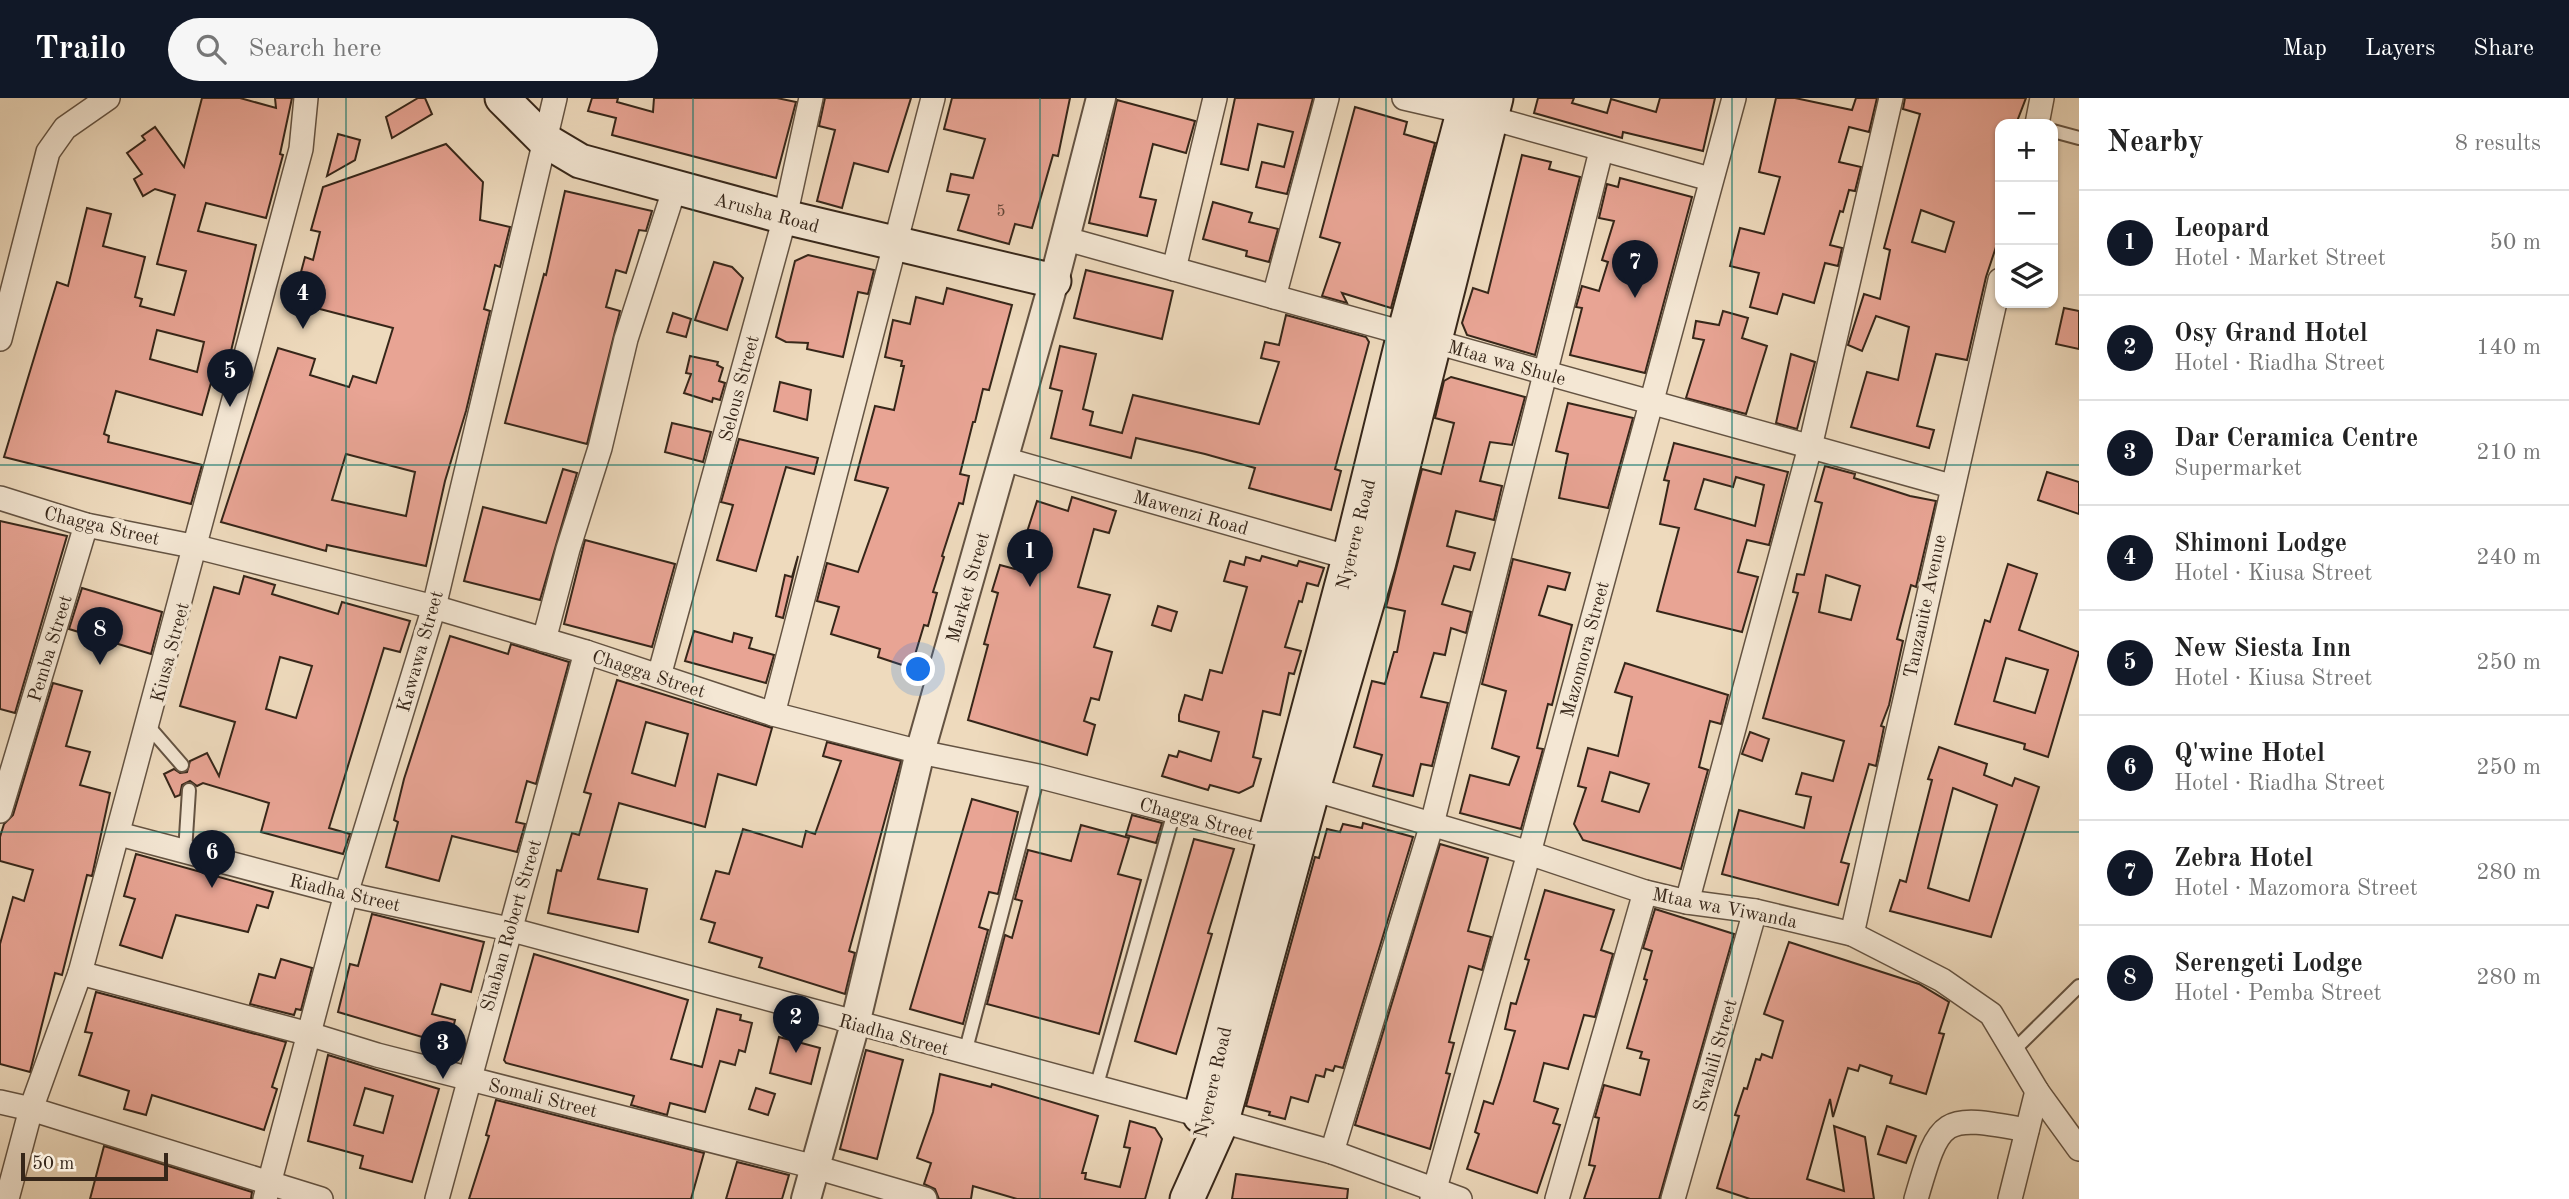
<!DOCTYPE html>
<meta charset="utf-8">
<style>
body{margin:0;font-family:"Old Standard TT",serif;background:#f6f6f6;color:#222}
.controls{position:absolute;right:21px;top:21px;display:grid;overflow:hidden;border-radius:14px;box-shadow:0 2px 5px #0004}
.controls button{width:63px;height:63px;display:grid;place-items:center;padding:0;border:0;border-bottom:2px solid #e0e0e0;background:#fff;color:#222;font:35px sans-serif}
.scale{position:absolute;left:21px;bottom:18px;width:147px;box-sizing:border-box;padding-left:7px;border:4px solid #362619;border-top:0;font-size:19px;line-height:24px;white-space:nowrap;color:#362619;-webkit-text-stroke:5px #f4e7d4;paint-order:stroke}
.you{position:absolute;left:919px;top:572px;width:24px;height:24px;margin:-18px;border:5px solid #fff;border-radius:50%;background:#1a73e8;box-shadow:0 0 0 10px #1a73e833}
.badge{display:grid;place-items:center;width:46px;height:46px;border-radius:50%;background:#111827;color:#fff;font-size:23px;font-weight:700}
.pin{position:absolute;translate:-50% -58px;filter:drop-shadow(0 2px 4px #0008)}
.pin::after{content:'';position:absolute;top:37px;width:24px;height:21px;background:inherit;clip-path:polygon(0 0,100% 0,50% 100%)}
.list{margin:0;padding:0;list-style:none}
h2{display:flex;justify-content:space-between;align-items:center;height:91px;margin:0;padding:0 28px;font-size:30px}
h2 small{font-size:23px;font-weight:400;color:#767676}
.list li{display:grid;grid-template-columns:46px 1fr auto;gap:21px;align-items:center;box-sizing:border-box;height:105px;padding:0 28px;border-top:2px solid #e0e0e0}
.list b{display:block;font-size:26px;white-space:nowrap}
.list p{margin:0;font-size:23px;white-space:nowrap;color:#767676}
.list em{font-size:23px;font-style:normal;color:#767676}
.icon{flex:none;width:38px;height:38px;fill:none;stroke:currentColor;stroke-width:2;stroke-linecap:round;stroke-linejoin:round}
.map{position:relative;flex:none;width:2079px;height:1101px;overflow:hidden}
header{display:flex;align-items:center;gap:42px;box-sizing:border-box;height:98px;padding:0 35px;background:#111827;color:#fff}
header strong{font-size:33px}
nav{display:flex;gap:38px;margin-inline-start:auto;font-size:24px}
.search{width:490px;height:63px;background:#f6f6f6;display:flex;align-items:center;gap:18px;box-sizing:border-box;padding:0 24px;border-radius:38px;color:#767676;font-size:26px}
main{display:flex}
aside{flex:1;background:#fff}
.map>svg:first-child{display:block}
.building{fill:#e8a494;stroke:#362619;stroke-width:2;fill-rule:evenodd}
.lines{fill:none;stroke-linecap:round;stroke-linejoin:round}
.service-casing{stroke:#645342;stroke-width:16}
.minor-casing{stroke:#645342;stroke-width:26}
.tertiary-casing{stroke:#645342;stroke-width:32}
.secondary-casing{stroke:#362619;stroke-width:37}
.service{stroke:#f4e7d4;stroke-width:12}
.minor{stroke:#f4e7d4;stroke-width:23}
.tertiary{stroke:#f4e7d4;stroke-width:28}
.secondary{stroke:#f4e7d4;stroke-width:33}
.grid{fill:none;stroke:#0f766e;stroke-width:2;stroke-opacity:0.55}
.labels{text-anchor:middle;stroke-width:7;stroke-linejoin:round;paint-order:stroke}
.number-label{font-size:16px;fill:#624638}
.street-label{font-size:19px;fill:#362619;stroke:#f4e7d4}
</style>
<header>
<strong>Trailo</strong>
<div class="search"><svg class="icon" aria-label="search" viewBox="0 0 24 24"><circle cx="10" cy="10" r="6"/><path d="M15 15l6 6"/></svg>Search here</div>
<nav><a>Map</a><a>Layers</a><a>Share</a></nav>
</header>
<main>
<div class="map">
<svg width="2079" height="1101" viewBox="0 0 2079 1101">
<rect width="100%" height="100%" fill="#eedabd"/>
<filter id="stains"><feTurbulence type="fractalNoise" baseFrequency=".00286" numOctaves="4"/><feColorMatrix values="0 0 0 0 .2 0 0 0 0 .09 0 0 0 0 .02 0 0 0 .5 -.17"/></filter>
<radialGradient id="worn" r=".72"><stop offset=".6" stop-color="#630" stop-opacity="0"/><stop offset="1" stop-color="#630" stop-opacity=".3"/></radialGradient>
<g class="building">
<path d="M202 0H240L276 10 275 0H292L280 56 283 57 266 120 206 105 198 133 256 147 227 270 216 267 202 317 116 293 104 336 109 338 108 344 202 367 191 406 4 359 57 184 68 188 87 110 111 116 103 148 145 159 135 199 142 201 140 208 174 217 186 173 157 166 175 97 155 91 143 98 134 81 142 76 127 55 145 42 142 38 155 29 184 69ZM157 232 204 244 197 274 150 261Z"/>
<polygon points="418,0 425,0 432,16 392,40 386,19"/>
<polygon points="592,0 618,0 617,4 653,14 654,0 777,0 796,4 776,80 612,37 616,20 588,13"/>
<polygon points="825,0 911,0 888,74 854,65 842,110 817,103 835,32 819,28"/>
<polygon points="952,0 1070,0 1058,58 1053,57 1032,130 1015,126 1009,146 958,132 969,97 947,93 951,76 973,80 985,41 944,31"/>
<polygon points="1235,0 1313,0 1287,96 1256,89 1262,64 1284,69 1293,34 1258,26 1248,72 1221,66"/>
<polygon points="1538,0 1574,0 1572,5 1607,15 1611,1 1656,14 1660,0 1715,0 1703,53 1623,34 1622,40 1534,15"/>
<polygon points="1776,0 1795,0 1852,12 1856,0 1877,0 1869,34 1849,29 1839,64 1861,69 1855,93 1849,92 1843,114 1840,113 1830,147 1842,150 1838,168 1825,165 1814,205 1783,196 1777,216 1750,209 1759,175 1730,168 1740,130 1764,136 1780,79 1759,74"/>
<path d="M1905 0H2026L2016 26H2000V137L1986 179 1967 262 1936 256 1917 328 1934 332 1929 350 1851 329 1867 274 1898 282 1909 229 1876 218 1862 253 1848 247 1864 196 1880 201 1890 152 1884 150 1920 16 1903 11ZM1921 112 1954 124 1945 154 1912 144Z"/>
<polygon points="1117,2 1195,23 1186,55 1153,46 1140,99 1156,102 1147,138 1089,125"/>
<polygon points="1355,9 1407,24 1404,36 1435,45 1391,210 1342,195 1347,205 1322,198 1340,145 1320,139"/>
<polygon points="338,36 360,42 355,62 327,78"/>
<path d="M446 46 483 84 480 122 510 129 500 169 495 167 484 211 490 213 466 313 445 383 426 468 327 447 326 453 221 424 278 250 315 261 310 277 349 289 353 278 376 285 393 230 293 204 305 159 313 162 320 134 311 132 323 89ZM346 356 415 374 406 418 332 402Z"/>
<polygon points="1522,57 1551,64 1549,71 1580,79 1535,257 1467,237 1462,225 1473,190 1488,195"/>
<polygon points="1620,80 1692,99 1645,275 1570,257 1582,210 1576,209 1582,188 1599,193 1608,164 1602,162 1614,123 1599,120 1607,86 1618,89"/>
<polygon points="565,93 652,113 646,133 639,132 626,175 616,172 606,209 620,213 587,346 505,325 544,176 546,177"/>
<polygon points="1213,104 1252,115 1249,124 1278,131 1269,164 1246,158 1247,153 1203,141"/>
<polygon points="808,157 874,172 868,196 858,194 843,259 807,251 808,245 786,244 776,239 795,163"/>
<polygon points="714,164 732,169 743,180 727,232 695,222"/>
<polygon points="1086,172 1173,193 1162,241 1074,220"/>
<polygon points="947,190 1012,207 989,292 983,291 975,324 973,324 960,376 969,378 963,406 959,405 942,458 944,459 933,494 937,495 928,528 924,527 911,570 878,559 880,551 831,536 839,509 817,503 827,465 858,474 888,390 855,382 875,308 894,312 904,268 901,268 902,263 885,259 893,222 910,226 916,199 943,206"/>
<polygon points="2064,210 2079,213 2079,251 2056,246"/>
<polygon points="1723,213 1748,220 1742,240 1767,248 1746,316 1686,300 1704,242 1693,240 1696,223 1719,227"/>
<polygon points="673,215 691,221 686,239 667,234"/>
<polygon points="1286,217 1366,239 1369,244 1335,371 1341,373 1331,412 1249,390 1255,370 1205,356 1136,340 1131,360 1051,340 1062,293 1050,290 1060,248 1096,256 1083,311 1093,314 1090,327 1122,335 1133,297 1259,326 1279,264 1261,260 1265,244 1279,247"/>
<polygon points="1791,256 1815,264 1797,331 1776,325"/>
<polygon points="690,258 718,264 717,267 723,270 719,283 725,285 720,302 713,300 712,304 684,295 691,276 686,275"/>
<polygon points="1451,279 1525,299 1512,347 1490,344 1480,383 1502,388 1494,422 1456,413 1447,448 1475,455 1470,472 1454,468 1442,506 1471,514 1466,535 1451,530 1445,557 1434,555 1421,599 1448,605 1432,668 1421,666 1413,698 1373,688 1382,657 1354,649 1372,583 1385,586 1394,554 1397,554 1405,513 1386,509 1422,371 1441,376 1454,325 1435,320 1444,283"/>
<polygon points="780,284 811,292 807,322 774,313"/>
<polygon points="1568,305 1633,320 1608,410 1559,400 1568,356 1556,353"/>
<polygon points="672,325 711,334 703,364 665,354"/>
<polygon points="739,341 818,360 814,376 786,369 756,473 717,462 733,407 721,404"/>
<path d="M1674 345 1788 374 1769 447 1747 442 1738 474 1758 479 1742 534 1657 513 1679 430 1660 426 1669 383 1664 382ZM1736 379 1764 387 1755 428 1695 411 1704 381 1733 389Z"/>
<path d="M1825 368 1855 376 1854 380 1910 398 1936 403 1916 489 1911 487 1897 541 1903 543 1889 607 1881 628 1884 629 1876 668 1869 666 1841 764 1849 766 1838 807 1722 776 1739 712 1804 730 1811 699 1796 696 1802 675 1833 683 1844 643 1763 620 1798 495 1793 494 1797 476 1804 477 1822 405 1815 403ZM1826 477 1860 488 1851 522 1819 514Z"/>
<polygon points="563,371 577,375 540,502 464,483 483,409 546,425"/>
<polygon points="2047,374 2079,384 2079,416 2038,402"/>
<polygon points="1072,399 1116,413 1109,435 1094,431 1078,489 1110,497 1094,549 1112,554 1099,602 1091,600 1084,623 1095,627 1087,657 968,622 988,547 984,546 998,495 992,493 1000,467 1015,471 1037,403 1068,413"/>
<polygon points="0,423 67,438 15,615 0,611"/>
<polygon points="585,442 675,466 652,549 564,526"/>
<polygon points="798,458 783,520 776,518 785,477 792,479"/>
<polygon points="1262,458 1297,468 1299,463 1324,470 1318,488 1307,485 1302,504 1299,503 1285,549 1301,553 1294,576 1289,575 1280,617 1263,613 1253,659 1261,661 1253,688 1239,695 1210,687 1208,692 1162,678 1169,657 1177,659 1179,653 1211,663 1219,634 1179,623 1179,617 1185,597 1202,602 1210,572 1222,575 1247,489 1224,483 1230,463 1244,467 1246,459 1260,463"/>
<polygon points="1513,461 1570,475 1565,492 1548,488 1539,517 1572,527 1552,607 1548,606 1537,650 1543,651 1521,731 1460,715 1470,677 1509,687 1519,659 1492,650 1506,593 1482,586"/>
<path d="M2008 466 2037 476 2019 532 2079 554 2048 659 2024 651 2025 646 1955 626 1985 522 1990 524ZM2006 560 2048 572 2035 615 1994 603Z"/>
<path d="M244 478 275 487 272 496 338 516 342 504 410 523 400 554 384 550 329 730 350 736 343 756 261 734 269 705 203 685 197 688 190 683 182 687 180 697 175 699 164 676 174 671 180 675 187 674 190 663 207 655 219 678 235 624 180 608 214 489 239 496ZM280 559 312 568 296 620 266 611Z"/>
<polygon points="82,490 162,514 151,556 69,531"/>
<polygon points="1158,508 1177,514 1171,533 1152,527"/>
<polygon points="694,533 732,544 734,535 752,540 749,550 774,557 766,585 685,563"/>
<polygon points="450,538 508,556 511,546 569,564 536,686 527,683 516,724 525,726 517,754 452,738 439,783 386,769 398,724 394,722 404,681"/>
<path d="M1625 565 1728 597 1721 626 1710 623 1699 669 1708 672 1681 771 1583 742 1574 726 1586 690 1578 688 1588 650 1618 658 1632 599 1615 594ZM1610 674 1649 686 1639 714 1602 703Z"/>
<path d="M617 582 772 630 756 687 718 676 705 729 619 705 598 781 647 791 638 834 548 815 557 772 561 773 572 735 579 737 591 696 584 694ZM646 624 688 636 675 688 632 675Z"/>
<polygon points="53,585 82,593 66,648 90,654 80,687 110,695 92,778 87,777 62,877 55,875 30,974 0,966 0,846 13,799 24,803 33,772 0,763 0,739 4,726 13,717"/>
<polygon points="1750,634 1769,641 1762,663 1742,656"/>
<polygon points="827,644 901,663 849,853 855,855 845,896 759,869 762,860 709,844 715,825 701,821 716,773 729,776 743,731 802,749 806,733 815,736 841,663 823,658"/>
<path d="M1939 649 1987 666 1984 677 2012 688 2015 680 2039 689 1991 839 1890 813 1900 782 1906 784 1932 682 1928 681ZM1953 690 1997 707 1969 803 1928 790Z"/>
<polygon points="972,701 1018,714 998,796 989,794 979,829 988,832 963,926 910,911"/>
<polygon points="1132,717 1162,725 1156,745 1126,737"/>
<polygon points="1363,725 1413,739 1343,970 1335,968 1333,973 1326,971 1324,979 1316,977 1308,1004 1291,999 1285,1021 1269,1017 1270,1014 1246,1008 1315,759 1319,760 1327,731 1340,734 1343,726 1362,730"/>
<polygon points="1081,727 1129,740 1118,776 1141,782 1099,936 987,906 1005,837 1012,840 1022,803 1015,801 1028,752 1071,763"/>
<polygon points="1194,741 1234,751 1208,835 1212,836 1176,956 1135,943"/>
<polygon points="1440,746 1488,760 1468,833 1491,839 1482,872 1469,868 1449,944 1454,945 1446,975 1450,976 1430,1051 1355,1027"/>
<polygon points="136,756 273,794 268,810 257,807 248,834 176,817 162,860 120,847 135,801 124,798"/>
<polygon points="1545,792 1614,812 1601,852 1613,856 1595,919 1584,917 1568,971 1544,965 1534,1003 1558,1011 1553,1025 1560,1027 1537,1095 1467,1071 1479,1036 1475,1034 1484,1003 1493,1006 1501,981 1515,933 1505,931 1511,905 1516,906 1529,862 1525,861"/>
<polygon points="1655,811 1734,836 1659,1101 1584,1101 1595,1068 1589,1067 1599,1020 1595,1019 1604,987 1640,997 1649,962 1640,960 1642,954 1627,950 1647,882 1644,881 1652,853 1643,850"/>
<polygon points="372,816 484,844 471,894 441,886 432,916 455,922 449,947 338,914 350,866 358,868"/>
<polygon points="1789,844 1919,886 1949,904 1939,935 1944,936 1926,996 1890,985 1892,978 1860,967 1858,973 1848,970 1833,1019 1830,1001 1807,1081 1844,1093 1834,1028 1865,1039 1874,1101 1750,1101 1717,1090 1739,1018 1735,1017 1744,990 1747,991 1756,961 1760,962 1762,956 1772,960 1783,923 1764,916"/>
<polygon points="534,856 688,902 671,961 702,969 717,911 741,917 740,922 752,925 745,954 739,952 735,967 720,963 705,1014 670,1005 667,1017 631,1007 634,998 506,965 504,962"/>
<polygon points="281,861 312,870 301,912 296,911 294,917 250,906 259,876 275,880"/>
<polygon points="96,894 286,944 272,989 277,991 264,1032 152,997 146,1017 124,1011 129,993 79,977 92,935 85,934"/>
<polygon points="779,939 820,950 811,986 770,975"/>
<polygon points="866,952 903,962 877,1061 840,1051"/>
<path d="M328 957 439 991 412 1084 360 1070 363 1058 308 1043ZM365 990 393 998 383 1035 354 1027Z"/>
<polygon points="940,976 991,989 992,986 1098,1018 1082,1075 1086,1075 1085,1081 1120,1089 1130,1050 1124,1049 1130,1023 1155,1030 1162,1041 1145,1101 1017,1101 973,1088 971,1101 939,1101 935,1091 924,1086 931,1065 917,1060 933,1014"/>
<polygon points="756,990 775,996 768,1017 749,1011"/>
<polygon points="496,1002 704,1055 691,1101 469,1101 489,1038 486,1037"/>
<polygon points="1887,1028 1916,1038 1906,1065 1878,1056"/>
<polygon points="104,1048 252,1094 251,1101 90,1101"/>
<polygon points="737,1064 789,1077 782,1101 726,1101"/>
<polygon points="1236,1076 1348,1091 1347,1101 1232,1101"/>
</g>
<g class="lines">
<defs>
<g id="service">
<polyline points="2053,33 2079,40"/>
<polyline points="149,629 182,667"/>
<polyline points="185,754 189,692"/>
<polyline points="2014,952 2079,888"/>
<polyline points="965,955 1038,678"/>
<polyline points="1096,990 1174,714"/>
</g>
<g id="minor">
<polyline points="1404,0 1491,20 1710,81"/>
<polyline points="2037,26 2042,0"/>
<polyline points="1063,140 1951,388"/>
<polyline points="1174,171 1215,0"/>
<polyline points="1274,199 1327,0"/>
<polyline points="0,241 48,54 65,30 108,0"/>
<polyline points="1004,361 1361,463"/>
<polyline points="0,400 86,427 197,449 434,509 586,554 773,616 920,654 1038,678 1288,743"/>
<polyline points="544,542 568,451 600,350 626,241 675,89"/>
<polyline points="659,578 785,119 811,0"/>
<polyline points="773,616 933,0"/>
<polyline points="1299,687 1529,755 1645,794 1687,804 1755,813 1852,836 1942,882 1991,916 2037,993 2079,1051"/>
<polyline points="0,713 86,427"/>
<polyline points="119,736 346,796 509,831 1200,1017 1332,1054 1460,1101"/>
<polyline points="1687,804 1810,349 1891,0"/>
<polyline points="1852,836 2000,182"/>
<polyline points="80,875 309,936 377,957 815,1069 925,1101"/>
<polyline points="0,1004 31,1011 321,1101"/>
<polyline points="1332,1054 1432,726 1601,53"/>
<polyline points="7,1101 31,1011 80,875 301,51 306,0"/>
<polyline points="265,1101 346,796 434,509 555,0"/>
<polyline points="437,1101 586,554"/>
<polyline points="1432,1101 1529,755 1734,0"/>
<polyline points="1557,1101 1645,794"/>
<polyline points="1673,1101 1755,813"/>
<path d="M1916 1101C1940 1018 1941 1016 2027 1032"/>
<polyline points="2010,1101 2037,993"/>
</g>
<polyline id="tertiary" points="806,1101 855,926 920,654 1054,183 1101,0"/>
<g id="secondary">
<polyline points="502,0 543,41 580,63 785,119 1054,183"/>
<polyline points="1200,1018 1349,460 1404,236 1467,0"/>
<polyline points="1187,1101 1222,1023 1313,691 1378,468 1496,0"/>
</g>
</defs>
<use href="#service" class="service-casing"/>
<use href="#minor" class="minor-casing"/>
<use href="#tertiary" class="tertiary-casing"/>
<use href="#secondary" class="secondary-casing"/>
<use href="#service" class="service"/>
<use href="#minor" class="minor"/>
<use href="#tertiary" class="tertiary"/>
<use href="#secondary" class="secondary"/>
</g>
<path class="grid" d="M346 0V1101M693 0V1101M1040 0V1101M1386 0V1101M1732 0V1101M0 367H2079M0 734H2079"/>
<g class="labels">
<g class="number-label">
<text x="1001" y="118">5</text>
</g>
<g class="street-label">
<text transform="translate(767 114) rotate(15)" y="7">Arusha Road</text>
<text transform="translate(1507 264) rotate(16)" y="7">Mtaa wa Shule</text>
<text transform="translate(738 290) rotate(-75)" y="7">Selous Street</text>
<text transform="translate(1191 414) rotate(16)" y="7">Mawenzi Road</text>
<text transform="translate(102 427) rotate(13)" y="7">Chagga Street</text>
<text transform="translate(1355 436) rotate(-76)" y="7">Nyerere Road</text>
<text transform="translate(967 489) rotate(-74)" y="7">Market Street</text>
<text transform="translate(1924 508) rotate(-78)" y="7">Tanzanite Avenue</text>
<text transform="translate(49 550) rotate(-73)" y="7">Pemba Street</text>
<text transform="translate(1584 551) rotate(-75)" y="7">Mazomora Street</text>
<text transform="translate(419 553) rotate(-74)" y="7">Kawawa Street</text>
<text transform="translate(169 554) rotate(-75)" y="7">Kiusa Street</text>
<text transform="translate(649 575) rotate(18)" y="7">Chagga Street</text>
<text transform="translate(1197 720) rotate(15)" y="7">Chagga Street</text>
<text transform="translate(345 794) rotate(13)" y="7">Riadha Street</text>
<text transform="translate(1725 809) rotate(11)" y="7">Mtaa wa Viwanda</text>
<text transform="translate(510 827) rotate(-74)" y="7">Shaban Robert Street</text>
<text transform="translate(894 936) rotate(15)" y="7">Riadha Street</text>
<text transform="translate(1714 957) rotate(-74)" y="7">Swahili Street</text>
<text transform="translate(1212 984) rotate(-77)" y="7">Nyerere Road</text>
<text transform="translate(543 999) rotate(14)" y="7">Somali Street</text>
</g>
</g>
<rect width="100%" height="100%" filter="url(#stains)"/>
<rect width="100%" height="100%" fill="url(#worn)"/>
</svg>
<div class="controls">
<button>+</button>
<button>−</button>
<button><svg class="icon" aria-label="layers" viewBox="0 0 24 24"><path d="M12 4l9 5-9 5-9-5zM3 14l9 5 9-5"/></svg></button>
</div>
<div class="scale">50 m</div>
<div class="you"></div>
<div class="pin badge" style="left:1030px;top:489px">1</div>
<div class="pin badge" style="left:796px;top:955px">2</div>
<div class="pin badge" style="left:443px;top:981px">3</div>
<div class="pin badge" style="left:303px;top:231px">4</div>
<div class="pin badge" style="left:230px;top:309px">5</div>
<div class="pin badge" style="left:212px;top:790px">6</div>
<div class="pin badge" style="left:1635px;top:200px">7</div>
<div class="pin badge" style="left:100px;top:567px">8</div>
</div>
<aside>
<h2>Nearby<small>8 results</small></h2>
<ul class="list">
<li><span class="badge">1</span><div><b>Leopard</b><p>Hotel · Market Street</p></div><em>50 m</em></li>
<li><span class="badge">2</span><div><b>Osy Grand Hotel</b><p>Hotel · Riadha Street</p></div><em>140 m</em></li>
<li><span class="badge">3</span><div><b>Dar Ceramica Centre</b><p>Supermarket</p></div><em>210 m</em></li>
<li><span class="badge">4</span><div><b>Shimoni Lodge</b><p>Hotel · Kiusa Street</p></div><em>240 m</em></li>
<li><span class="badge">5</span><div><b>New Siesta Inn</b><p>Hotel · Kiusa Street</p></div><em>250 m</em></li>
<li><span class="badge">6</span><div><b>Q'wine Hotel</b><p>Hotel · Riadha Street</p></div><em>250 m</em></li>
<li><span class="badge">7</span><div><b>Zebra Hotel</b><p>Hotel · Mazomora Street</p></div><em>280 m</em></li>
<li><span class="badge">8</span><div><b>Serengeti Lodge</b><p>Hotel · Pemba Street</p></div><em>280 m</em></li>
</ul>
</aside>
</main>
